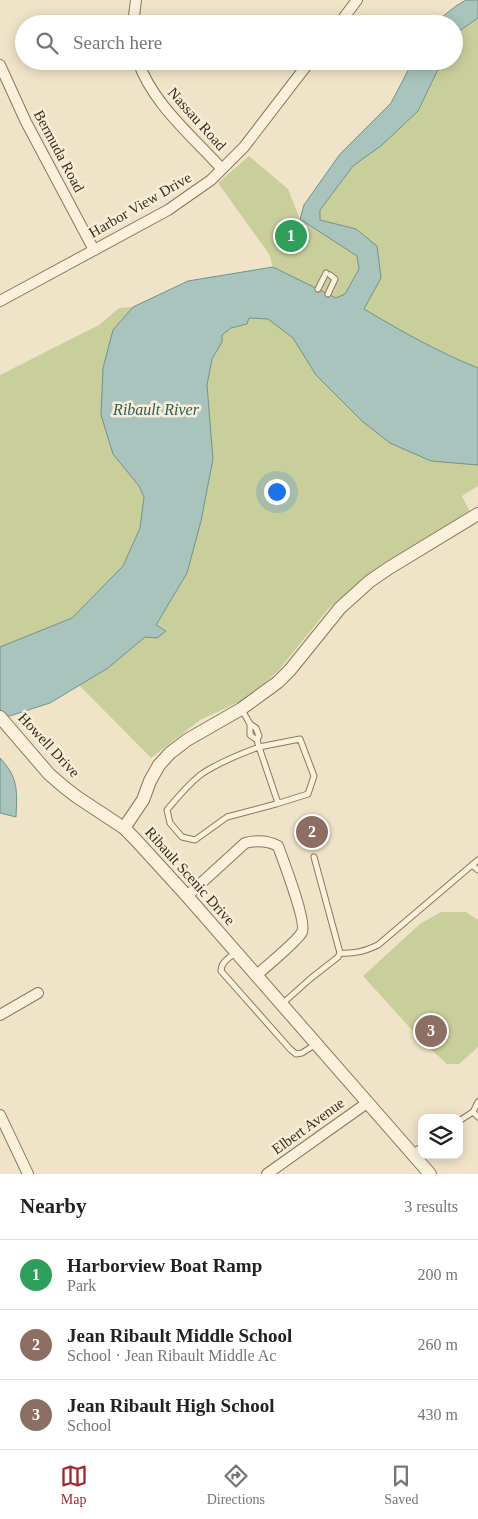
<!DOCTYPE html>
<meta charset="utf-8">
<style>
body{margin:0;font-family:Georgia,serif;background:#f6f6f6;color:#222}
.controls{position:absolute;right:15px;bottom:15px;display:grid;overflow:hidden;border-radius:10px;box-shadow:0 2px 12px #0003}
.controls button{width:45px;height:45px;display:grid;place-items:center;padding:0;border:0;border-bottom:1px solid #e0e0e0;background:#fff;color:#222;font:25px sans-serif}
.you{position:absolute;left:276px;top:491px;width:18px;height:18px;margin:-12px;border:4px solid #fff;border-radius:50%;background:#1a73e8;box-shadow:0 0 0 8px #1a73e833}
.badge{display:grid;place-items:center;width:32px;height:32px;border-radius:50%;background:#9e2a2b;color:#fff;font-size:16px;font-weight:700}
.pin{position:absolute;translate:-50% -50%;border:2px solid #fff;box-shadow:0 1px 5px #0006}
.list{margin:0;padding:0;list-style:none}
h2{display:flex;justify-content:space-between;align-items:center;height:65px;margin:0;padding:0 20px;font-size:21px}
h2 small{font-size:16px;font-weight:400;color:#767676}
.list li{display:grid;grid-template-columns:32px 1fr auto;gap:15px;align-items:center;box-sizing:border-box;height:70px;padding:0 20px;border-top:1px solid #e0e0e0}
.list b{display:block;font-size:19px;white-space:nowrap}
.list p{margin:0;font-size:16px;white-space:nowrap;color:#767676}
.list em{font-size:16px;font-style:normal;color:#767676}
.icon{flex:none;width:28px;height:28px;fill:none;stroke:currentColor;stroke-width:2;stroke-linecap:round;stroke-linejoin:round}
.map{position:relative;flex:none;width:478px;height:1174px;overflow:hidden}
.search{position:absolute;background:#fff;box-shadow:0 2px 12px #0003;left:15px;right:15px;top:15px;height:55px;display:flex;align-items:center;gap:12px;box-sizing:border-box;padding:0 18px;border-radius:28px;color:#767676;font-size:19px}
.sheet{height:275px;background:#fff}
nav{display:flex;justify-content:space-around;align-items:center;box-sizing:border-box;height:70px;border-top:1px solid #e0e0e0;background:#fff;font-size:14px;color:#767676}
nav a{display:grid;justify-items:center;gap:2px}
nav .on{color:#9e2a2b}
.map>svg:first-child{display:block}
.green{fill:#c9cf9b}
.water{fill:#a9c4bc;stroke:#6f938a}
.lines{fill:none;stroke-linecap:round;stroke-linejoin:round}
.service-casing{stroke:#8d765c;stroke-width:7}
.minor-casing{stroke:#8d765c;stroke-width:12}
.tertiary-casing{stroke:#8d765c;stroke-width:14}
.service{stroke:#faf1dc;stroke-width:5}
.minor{stroke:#faf1dc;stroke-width:10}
.tertiary{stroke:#faf1dc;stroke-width:12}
.labels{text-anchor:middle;stroke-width:5;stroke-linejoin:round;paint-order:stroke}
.street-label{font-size:15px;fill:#3d2e20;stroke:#f7eed8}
.water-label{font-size:16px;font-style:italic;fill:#2f5d5a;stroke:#f7eed8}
</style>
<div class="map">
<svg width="478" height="1174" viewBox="0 0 478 1174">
<rect width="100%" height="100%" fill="#f0e4c8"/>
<g class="green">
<path d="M478 18V368C438 352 400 331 363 309L381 278 356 229 320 220V210L353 166 382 145 418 111 442 61H454V37L456 33Z"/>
<polygon points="249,156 288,189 300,219 357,256 359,268 345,294 336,298 273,267 269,254 218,183"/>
<polygon points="133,307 113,330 103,368 139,486 144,497 140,528 123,566 72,618 0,647 0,375 99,325 119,308"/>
<polygon points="249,318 268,319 293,338 316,375 363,422 390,443 431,461 478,465 478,486 462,496 470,512 382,564 329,608 279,670 247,698 200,720 151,758 79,685 108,668 145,637 157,638 166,630 156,625 187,573 201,521 213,459 207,385 212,359 222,342 222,335 231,328 247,324"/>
<polygon points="441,912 466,912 478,920 478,1047 459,1064 447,1064 422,1041 363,976 420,924"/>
</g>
<g class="water">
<polygon points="466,0 478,0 478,18 456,33 454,37 454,24 433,24 456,6"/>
<path d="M413 61H442L418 111 382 145 353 166 320 210V220L356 229 377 246 381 278 364 309C401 331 438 352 478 368V465L431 461 390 443 363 422 316 375 293 338 268 319 249 318 247 324 231 328 222 335V342L212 359 207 385 213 459 201 521 187 573 156 625 166 631 157 638 145 637 108 668 50 703 0 719V647L72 618 123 566 140 528 144 497 139 486 113 454 101 415 103 368 113 330 133 307 188 281 273 267 336 298 345 294 359 269 357 256 300 219 304 205 340 154 391 103Z"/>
<path d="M0 758C19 778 17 792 16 817L0 813Z"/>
</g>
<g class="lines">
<defs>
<g id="service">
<polyline points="318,289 326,273"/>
<polyline points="328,294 335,279 330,275"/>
<polyline points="242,710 250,724 250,735 257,740 259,736 256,728 250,724"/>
<path d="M257 740 259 747C240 754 220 762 203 773 189 783 178 797 167 810L170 823 182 837 195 840 227 817 276 804 308 794 314 776 300 739 259 747 278 803"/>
<polyline points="472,865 478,870"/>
<path d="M235 953C229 958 221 962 221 971L290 1049 296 1054 302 1053 316 1044"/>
<path d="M340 953C355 954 365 951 378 945L478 860"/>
<polyline points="282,1004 310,979 338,957 340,953 314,857"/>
<polyline points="478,1102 473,1112 478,1117"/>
<polyline points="459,1121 473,1112"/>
<polyline points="412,1153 422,1146"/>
</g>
<g id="minor">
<polyline points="133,24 136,0"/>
<polyline points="339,24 357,0"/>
<path d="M138 61C152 103 192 136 221 168"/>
<polyline points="0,65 26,122 94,250"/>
<polyline points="0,301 168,210 211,180 244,147 310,61"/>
<path d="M187 896 245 843C257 840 267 840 278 846 283 860 307 922 302 932 298 941 265 967 256 976"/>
<polyline points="0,1015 38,993"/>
<polyline points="0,1115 28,1174"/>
<polyline points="267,1174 367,1103"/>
</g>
<g id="tertiary">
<polyline points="0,717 49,774 64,787 77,797 124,828 135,839 187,896 430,1174"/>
<polyline points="124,828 143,800 150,781 159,765 170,753 187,740 241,709 278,682 290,670 340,608 370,581 389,568 478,514"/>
</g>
</defs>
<use href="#service" class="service-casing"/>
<use href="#minor" class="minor-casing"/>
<use href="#tertiary" class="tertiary-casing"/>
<use href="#service" class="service"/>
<use href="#minor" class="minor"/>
<use href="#tertiary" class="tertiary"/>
</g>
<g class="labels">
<g class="street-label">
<text transform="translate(197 119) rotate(48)" y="5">Nassau Road</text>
<text transform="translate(59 151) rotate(62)" y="5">Bermuda Road</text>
<text transform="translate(140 205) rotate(-30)" y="5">Harbor View Drive</text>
<text transform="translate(49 745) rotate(47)" y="5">Howell Drive</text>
<text transform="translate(190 876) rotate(48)" y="5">Ribault Scenic Drive</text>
<text transform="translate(308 1126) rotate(-36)" y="5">Elbert Avenue</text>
</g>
<g class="water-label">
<text x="156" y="415">Ribault River</text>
</g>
</g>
</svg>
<div class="controls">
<button><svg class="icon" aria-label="layers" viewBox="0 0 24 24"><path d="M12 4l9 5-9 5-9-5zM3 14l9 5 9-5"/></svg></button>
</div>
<div class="you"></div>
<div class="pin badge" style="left:291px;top:236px;background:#2e9e5b">1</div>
<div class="pin badge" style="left:312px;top:832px;background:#8d6e63">2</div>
<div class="pin badge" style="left:431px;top:1031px;background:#8d6e63">3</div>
<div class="search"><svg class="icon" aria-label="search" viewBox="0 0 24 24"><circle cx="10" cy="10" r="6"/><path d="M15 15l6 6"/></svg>Search here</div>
</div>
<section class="sheet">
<h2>Nearby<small>3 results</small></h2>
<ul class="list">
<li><span class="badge" style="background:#2e9e5b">1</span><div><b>Harborview Boat Ramp</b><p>Park</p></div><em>200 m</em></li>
<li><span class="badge" style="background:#8d6e63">2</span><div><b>Jean Ribault Middle School</b><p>School · Jean Ribault Middle Ac</p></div><em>260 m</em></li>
<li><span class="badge" style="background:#8d6e63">3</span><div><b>Jean Ribault High School</b><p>School</p></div><em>430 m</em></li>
</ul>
</section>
<nav>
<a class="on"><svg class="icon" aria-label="map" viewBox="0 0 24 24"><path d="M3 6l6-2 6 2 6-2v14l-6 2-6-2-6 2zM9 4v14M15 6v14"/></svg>Map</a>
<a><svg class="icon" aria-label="directions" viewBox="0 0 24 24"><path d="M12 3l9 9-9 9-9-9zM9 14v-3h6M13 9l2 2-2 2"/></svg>Directions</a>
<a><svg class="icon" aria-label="saved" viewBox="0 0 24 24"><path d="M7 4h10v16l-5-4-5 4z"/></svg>Saved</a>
</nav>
